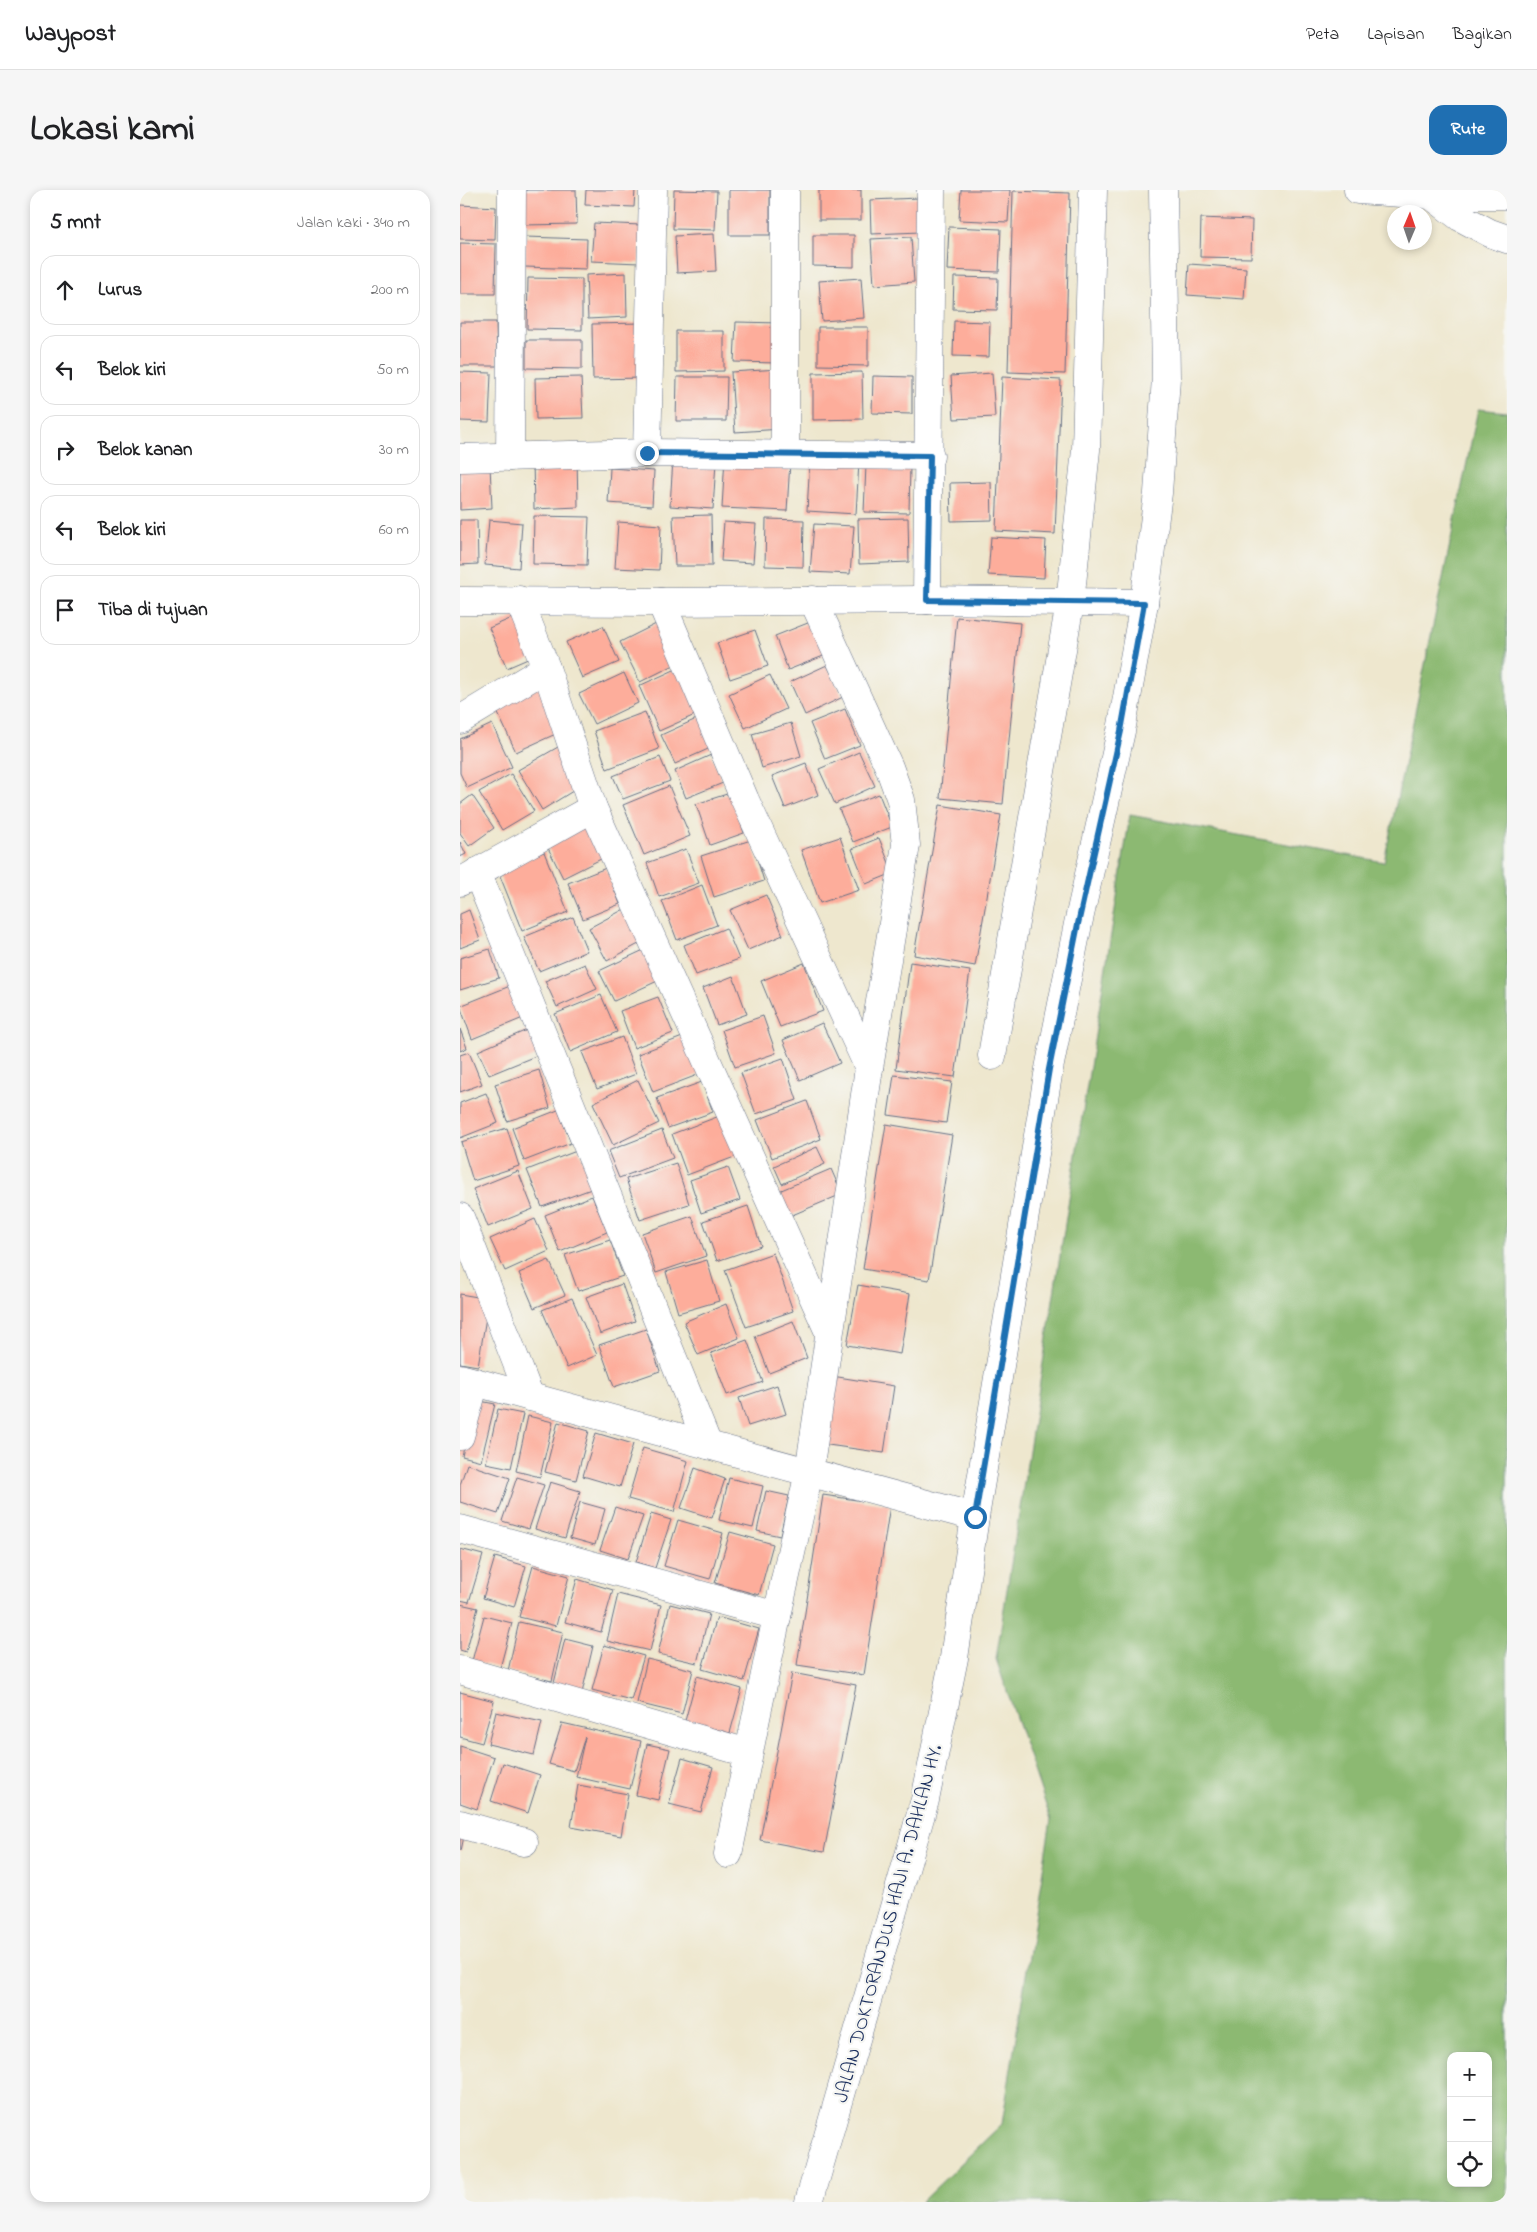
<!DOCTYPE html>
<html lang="id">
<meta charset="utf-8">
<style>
body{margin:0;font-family:"Indie Flower",sans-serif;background:#f6f6f6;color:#202124}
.controls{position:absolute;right:15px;bottom:15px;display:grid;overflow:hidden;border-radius:10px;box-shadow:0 2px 8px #0003}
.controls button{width:45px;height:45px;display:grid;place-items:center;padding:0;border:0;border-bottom:1px solid #e0e0e0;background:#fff;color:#202124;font:25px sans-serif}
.compass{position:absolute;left:927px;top:15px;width:45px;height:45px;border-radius:50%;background:#fff;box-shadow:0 2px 8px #0003;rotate:2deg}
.stop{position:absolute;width:15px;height:15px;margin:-11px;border:4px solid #1f6fb2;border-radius:50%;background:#fff}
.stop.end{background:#1f6fb2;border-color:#fff;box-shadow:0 1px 5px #0008}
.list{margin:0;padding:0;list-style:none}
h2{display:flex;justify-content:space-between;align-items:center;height:65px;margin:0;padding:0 20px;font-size:21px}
h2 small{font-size:16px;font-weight:400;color:#757577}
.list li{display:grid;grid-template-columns:32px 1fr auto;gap:15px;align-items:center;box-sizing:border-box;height:70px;margin:0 10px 10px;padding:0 10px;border:1px solid #e0e0e0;border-radius:15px}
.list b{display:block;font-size:19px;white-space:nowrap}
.list em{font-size:16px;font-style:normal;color:#757577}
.icon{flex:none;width:28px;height:28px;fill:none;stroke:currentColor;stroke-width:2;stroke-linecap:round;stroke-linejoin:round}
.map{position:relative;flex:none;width:1047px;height:2012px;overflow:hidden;border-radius:15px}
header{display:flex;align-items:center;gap:30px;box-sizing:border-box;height:70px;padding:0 25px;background:#fff;border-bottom:1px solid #e0e0e0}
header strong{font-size:24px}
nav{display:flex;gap:28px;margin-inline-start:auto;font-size:18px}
.intro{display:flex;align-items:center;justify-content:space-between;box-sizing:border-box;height:120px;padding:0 30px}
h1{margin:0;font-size:35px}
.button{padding:12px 22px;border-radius:15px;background:#1f6fb2;color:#fff;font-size:18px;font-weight:700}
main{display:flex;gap:30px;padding:0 30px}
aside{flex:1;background:#fff;border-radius:15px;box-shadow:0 2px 8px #0003}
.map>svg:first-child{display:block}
.forest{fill:#8cb972;stroke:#547468;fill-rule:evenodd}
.building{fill:#fdad9b}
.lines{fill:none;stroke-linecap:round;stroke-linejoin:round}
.minor-casing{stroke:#656f85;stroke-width:29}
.minor{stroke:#fff;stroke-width:28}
.route{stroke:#1f6fb2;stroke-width:6}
.labels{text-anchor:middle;stroke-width:4.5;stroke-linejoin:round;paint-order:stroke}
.street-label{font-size:20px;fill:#1b2f5e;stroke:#f6f6f2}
</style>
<header>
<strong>Waypost</strong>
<nav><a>Peta</a><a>Lapisan</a><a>Bagikan</a></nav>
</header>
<div class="intro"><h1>Lokasi kami</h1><a class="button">Rute</a></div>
<main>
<aside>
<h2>5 mnt<small>Jalan kaki · 340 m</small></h2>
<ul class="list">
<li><svg class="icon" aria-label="ahead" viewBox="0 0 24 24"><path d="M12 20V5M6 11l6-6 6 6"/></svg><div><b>Lurus</b></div><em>200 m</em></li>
<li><svg class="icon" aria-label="left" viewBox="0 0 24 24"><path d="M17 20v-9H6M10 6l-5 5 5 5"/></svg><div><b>Belok kiri</b></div><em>50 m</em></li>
<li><svg class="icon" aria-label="right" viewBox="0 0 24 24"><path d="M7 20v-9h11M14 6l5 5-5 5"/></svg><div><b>Belok kanan</b></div><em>30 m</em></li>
<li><svg class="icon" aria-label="left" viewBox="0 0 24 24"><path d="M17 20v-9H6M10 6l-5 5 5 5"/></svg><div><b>Belok kiri</b></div><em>60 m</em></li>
<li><svg class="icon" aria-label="arrive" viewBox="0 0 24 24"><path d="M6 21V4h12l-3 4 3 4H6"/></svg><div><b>Tiba di tujuan</b></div></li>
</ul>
</aside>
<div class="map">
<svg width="1047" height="2012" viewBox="0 0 1047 2012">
<rect width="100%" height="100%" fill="#f6f6f2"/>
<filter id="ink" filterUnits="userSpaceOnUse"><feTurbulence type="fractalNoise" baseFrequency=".02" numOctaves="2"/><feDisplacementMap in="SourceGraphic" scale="10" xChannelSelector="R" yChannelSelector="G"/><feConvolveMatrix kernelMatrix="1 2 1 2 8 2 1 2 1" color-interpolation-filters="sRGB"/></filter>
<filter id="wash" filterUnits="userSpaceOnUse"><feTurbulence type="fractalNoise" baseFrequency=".0096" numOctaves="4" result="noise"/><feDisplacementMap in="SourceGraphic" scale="20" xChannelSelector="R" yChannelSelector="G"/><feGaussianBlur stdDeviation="1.12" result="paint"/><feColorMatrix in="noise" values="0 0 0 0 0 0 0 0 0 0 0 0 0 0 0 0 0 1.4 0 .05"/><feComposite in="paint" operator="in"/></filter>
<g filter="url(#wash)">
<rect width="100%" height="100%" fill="#eee7ce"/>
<path class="forest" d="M1018 219 1047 222V2012H461L542 1934 591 1630 536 1469 670 625 924 672ZM991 1866H1028V1993H991Z"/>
<g id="blocks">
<g class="building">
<polygon points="63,0 116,0 117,34 63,35"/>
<polygon points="126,0 175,0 174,17 125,15"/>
<polygon points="214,0 257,1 255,40 213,39"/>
<rect x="269" y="0" width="41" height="45"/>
<rect x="359" y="0" width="42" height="30"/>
<polygon points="501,0 550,0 548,32 499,30"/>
<polygon points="553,1 610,3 605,184 548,182"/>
<polygon points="459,8 461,42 411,44 410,10"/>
<polygon points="0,15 36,17 35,50 0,49"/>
<polygon points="741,28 792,30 791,68 740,67"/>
<polygon points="134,33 181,35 179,73 131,71"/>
<polygon points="489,37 541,39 539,82 487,80"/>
<polygon points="254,44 256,81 217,83 215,46"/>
<polygon points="353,45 394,45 394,77 353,76"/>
<polygon points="65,47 127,49 126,79 65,77"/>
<polygon points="451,47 454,92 414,95 411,49"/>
<polygon points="0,53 36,54 35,104 0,104"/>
<polygon points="729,74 786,78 784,109 727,105"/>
<polygon points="166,83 167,127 128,129 126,85"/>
<polygon points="494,87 538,88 537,120 493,119"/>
<polygon points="68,88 122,89 122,140 67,139"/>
<polygon points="401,88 404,128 362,131 359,91"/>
<polygon points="494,131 530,132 529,167 493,166"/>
<polygon points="0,132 36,132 37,176 0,176"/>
<polygon points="276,132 320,133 318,173 274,172"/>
<polygon points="182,133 183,188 133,189 132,134"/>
<polygon points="358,137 408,137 408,176 358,175"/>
<polygon points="216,141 264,141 264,181 216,182"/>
<polygon points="66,150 122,150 122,179 66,178"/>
<polygon points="319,179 322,239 275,242 271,182"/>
<polygon points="0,182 31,183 29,232 0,231"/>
<polygon points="402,182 403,229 353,230 353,183"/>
<polygon points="532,183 535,227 494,229 491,186"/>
<polygon points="413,186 452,187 452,224 412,223"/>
<polygon points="121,187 123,228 76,229 75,188"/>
<polygon points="217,187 267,187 266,231 216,231"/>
<polygon points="542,187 601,190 595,344 536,341"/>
<polygon points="117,267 118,317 74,319 73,269"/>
<polygon points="265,267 330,271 327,321 262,318"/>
<polygon points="213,269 256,272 253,319 210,316"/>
<polygon points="350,269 399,272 396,324 347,321"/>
<polygon points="406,275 450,276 449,323 404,322"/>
<polygon points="30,276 32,318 0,320 0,278"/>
<polygon points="150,278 194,281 192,316 148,313"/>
<polygon points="531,292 532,330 491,331 490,293"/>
<polygon points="251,325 252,376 215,376 213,326"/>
<polygon points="74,326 129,327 127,375 73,374"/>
<polygon points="448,328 449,372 399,374 398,329"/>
<polygon points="306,329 344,330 343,377 305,376"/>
<polygon points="0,330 17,330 18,374 0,375"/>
<polygon points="29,330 62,333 59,378 25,375"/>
<polygon points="158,332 201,335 199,380 155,378"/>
<polygon points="264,332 296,334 293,373 261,371"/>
<polygon points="354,334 394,336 390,384 350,382"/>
<polygon points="531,347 586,350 584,388 528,385"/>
<polygon points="59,425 77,465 47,478 29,438"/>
<polygon points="497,427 560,433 543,614 480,608"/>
<polygon points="358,429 371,463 328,480 315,446"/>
<polygon points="200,432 220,472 180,492 160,452"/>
<polygon points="143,436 159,472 122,488 106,452"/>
<polygon points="295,440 308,476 270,489 257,453"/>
<polygon points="225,475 246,520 199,541 179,496"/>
<polygon points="367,475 383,507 345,525 330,492"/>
<polygon points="164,483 178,513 134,534 119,504"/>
<polygon points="310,485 326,519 285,538 269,504"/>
<polygon points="79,497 100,542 56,562 35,517"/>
<polygon points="385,519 400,555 365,569 350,533"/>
<polygon points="185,522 199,559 147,579 134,541"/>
<polygon points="243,526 257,555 215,574 201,545"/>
<polygon points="331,533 341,566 302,578 292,544"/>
<polygon points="32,534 52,577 7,598 0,583 0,549"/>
<polygon points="98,557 121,596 82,620 58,580"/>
<polygon points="399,562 415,596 375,614 359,579"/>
<polygon points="251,565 263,593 226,608 215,581"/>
<polygon points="200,567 210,591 163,609 153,586"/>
<polygon points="346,573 358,605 325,618 312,586"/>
<polygon points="51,584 74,621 42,640 19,602"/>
<polygon points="209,596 230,646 184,665 163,615"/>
<polygon points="270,603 284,643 250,655 236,614"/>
<polygon points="419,604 432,637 393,652 379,619"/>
<polygon points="12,605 34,638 9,656 0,643 0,614"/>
<polygon points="480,615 541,625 515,776 454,765"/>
<polygon points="129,635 145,667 103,688 87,656"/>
<polygon points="380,647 399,700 360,713 341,660"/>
<polygon points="419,648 433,683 406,694 392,659"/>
<polygon points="291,650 304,691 254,707 241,666"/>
<polygon points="0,652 6,664 0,667"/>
<polygon points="226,659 239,693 199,707 187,673"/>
<polygon points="84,662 108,722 62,741 38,681"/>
<polygon points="146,678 160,714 123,729 108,693"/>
<polygon points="242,695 257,735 217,750 202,711"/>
<polygon points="306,705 323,745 288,760 270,720"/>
<polygon points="170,716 188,749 147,771 129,738"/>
<polygon points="9,720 20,750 0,758 0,724"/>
<polygon points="113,727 127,761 79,781 64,747"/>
<polygon points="266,738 279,769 236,785 224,755"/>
<polygon points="190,757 204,788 154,811 139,781"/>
<polygon points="30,759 39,788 0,800 0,768"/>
<polygon points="450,772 510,781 495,887 436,879"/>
<polygon points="344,773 363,821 320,837 301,791"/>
<polygon points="125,774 137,799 97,817 85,791"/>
<polygon points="273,786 287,824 257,835 243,798"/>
<polygon points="50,796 63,828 12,849 0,816"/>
<polygon points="141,805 157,842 110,862 95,824"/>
<polygon points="198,807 213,843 174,858 160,821"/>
<polygon points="303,826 316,863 275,877 262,840"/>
<polygon points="362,833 380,873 340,890 323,850"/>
<polygon points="0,839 7,858 0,861"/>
<polygon points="67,840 78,865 29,885 18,861"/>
<polygon points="225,846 240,884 193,902 178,864"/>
<polygon points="162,847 176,884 137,899 122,862"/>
<polygon points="9,862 22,894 0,902 0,865"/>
<polygon points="323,868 337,910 296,924 281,883"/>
<polygon points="79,880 90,918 47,931 35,894"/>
<polygon points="434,885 492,892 486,933 428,925"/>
<polygon points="178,890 199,933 153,955 133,913"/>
<polygon points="242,892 253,922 208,938 197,908"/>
<polygon points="26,903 38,933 0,948 0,913"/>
<polygon points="347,911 361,949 312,968 297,930"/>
<polygon points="98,920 111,953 64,971 52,938"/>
<polygon points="262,925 277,966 227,985 212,944"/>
<polygon points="426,934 492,945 469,1090 403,1079"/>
<polygon points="47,938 59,976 13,991 1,952"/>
<polygon points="202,940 213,968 159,988 148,961"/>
<polygon points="357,957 365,974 322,994 314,976"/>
<polygon points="119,960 134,998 82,1017 67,980"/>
<polygon points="216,973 229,1014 180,1030 166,989"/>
<polygon points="268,977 280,1010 241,1023 230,990"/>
<polygon points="371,979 382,1004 330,1026 319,1001"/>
<polygon points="58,981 73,1019 28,1037 13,999"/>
<polygon points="132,1006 147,1042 100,1062 85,1025"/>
<polygon points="288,1016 301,1056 257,1071 243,1031"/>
<polygon points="232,1026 246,1066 196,1083 182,1043"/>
<polygon points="75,1029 89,1061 45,1081 30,1049"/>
<polygon points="150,1050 163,1086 118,1101 105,1065"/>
<polygon points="313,1063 333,1121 286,1137 265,1080"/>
<polygon points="89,1070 105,1105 74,1118 59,1083"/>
<polygon points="247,1070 259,1111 218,1123 206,1082"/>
<polygon points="162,1094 175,1131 140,1144 126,1107"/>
<polygon points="398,1095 450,1104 440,1164 387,1155"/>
<polygon points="0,1104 29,1109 18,1176 0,1173"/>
<polygon points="112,1108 137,1165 107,1178 82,1120"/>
<polygon points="266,1114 279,1148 238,1165 224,1132"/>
<polygon points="333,1131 347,1168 309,1183 295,1146"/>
<polygon points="186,1139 200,1181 154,1197 139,1155"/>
<polygon points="287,1150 303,1192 267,1205 251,1163"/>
<polygon points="372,1186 434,1196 424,1263 361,1254"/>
<polygon points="317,1195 326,1224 288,1236 279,1208"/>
<polygon points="15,1210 35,1214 21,1271 2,1266"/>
<polygon points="38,1219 63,1224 51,1278 26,1273"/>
<polygon points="68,1226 93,1232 80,1287 56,1281"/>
<polygon points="98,1232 129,1241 116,1290 85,1282"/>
<polygon points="136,1243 173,1254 160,1297 123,1286"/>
<polygon points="183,1258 228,1271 214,1322 168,1309"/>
<polygon points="7,1274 50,1288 38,1324 0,1312 0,1295"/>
<polygon points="235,1278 265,1289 252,1328 221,1318"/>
<polygon points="57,1287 84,1295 69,1339 42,1331"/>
<polygon points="269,1288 303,1296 293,1338 259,1330"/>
<polygon points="90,1292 120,1301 105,1348 75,1339"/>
<polygon points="306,1301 329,1306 320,1346 297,1341"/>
<polygon points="363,1305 430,1315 404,1485 337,1475"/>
<polygon points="120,1312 145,1319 135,1355 110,1348"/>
<polygon points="155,1317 183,1326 168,1369 140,1360"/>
<polygon points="191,1324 211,1330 195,1378 176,1372"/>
<polygon points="218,1330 263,1343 250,1389 204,1376"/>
<polygon points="270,1342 313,1354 299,1405 255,1393"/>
<polygon points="0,1359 23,1365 9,1412 0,1410"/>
<polygon points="35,1367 66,1376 54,1417 23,1408"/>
<polygon points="73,1376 109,1386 96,1436 59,1427"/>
<polygon points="117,1389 153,1400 141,1442 105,1432"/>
<polygon points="158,1404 201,1415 190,1461 147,1451"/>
<polygon points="0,1414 18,1418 6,1462 0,1460"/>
<polygon points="210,1414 249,1424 237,1473 198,1464"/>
<polygon points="24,1426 52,1433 40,1478 12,1471"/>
<polygon points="257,1427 299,1439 284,1491 242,1479"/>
<polygon points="59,1432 103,1442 92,1491 48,1481"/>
<polygon points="105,1449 133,1456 122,1503 93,1497"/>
<polygon points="144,1455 184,1466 171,1510 132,1500"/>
<polygon points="187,1469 233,1480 222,1524 177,1513"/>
<polygon points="332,1483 396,1495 364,1662 300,1650"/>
<polygon points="237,1486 282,1499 270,1543 225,1531"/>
<polygon points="0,1502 34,1511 22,1553 0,1547"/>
<polygon points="36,1522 82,1532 74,1565 28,1554"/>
<polygon points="102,1533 181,1551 170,1599 116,1587 125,1547 114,1581 89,1574"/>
<polygon points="187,1554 210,1559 198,1610 176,1605"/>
<polygon points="0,1556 34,1567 17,1619 0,1613"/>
<polygon points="222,1568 253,1577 241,1622 209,1614"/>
<polygon points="43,1573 80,1585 68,1623 31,1611"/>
<polygon points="118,1595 168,1604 161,1646 111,1637"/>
<polygon points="0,1645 4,1646 1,1661 0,1661"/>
</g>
</g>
</g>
<g filter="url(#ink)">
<use href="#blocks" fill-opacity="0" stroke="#656f85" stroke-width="1"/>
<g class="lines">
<defs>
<g id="minor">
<polyline points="898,0 971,5 1000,27 1030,43 1047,49"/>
<polyline points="971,5 1047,5"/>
<polyline points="187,263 193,0"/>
<polyline points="325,263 325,0"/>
<polyline points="50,267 52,0"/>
<polyline points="0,268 187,263 470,266"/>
<polyline points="59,410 86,478 133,618 369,1142"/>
<polyline points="467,410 471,0"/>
<polyline points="0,411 201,412 467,410 684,413"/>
<polyline points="201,412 285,610 409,878"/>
<polyline points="0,530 86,478"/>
<polyline points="17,682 248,1255"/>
<polyline points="0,692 133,618"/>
<polyline points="532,866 610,413 626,260 633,0"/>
<polyline points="0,1027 70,1207"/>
<polyline points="0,1188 515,1327"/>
<polyline points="0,1246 15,1192"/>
<polyline points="0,1339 317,1426"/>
<polyline points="0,1480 288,1563"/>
<polyline points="0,1634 64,1652"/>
<polyline points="268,1664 317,1426 349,1282 409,878 446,655 441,610 429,577 353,410"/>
<polyline points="349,2012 465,1610 494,1468 515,1327 589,879 618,734 661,541 684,413 698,303 706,188 703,0"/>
</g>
</defs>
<use href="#minor" class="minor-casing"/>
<use href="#minor" class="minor"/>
</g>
</g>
<g class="lines" filter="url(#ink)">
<polyline class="route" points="187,263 470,266 467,410 684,413 661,541 618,734 589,879 515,1327"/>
</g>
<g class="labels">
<g class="street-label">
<text transform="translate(427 1733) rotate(-75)" y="7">JALAN DOKTORANDUS HAJI A. DAHLAN HY.</text>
</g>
</g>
</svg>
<div class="controls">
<button>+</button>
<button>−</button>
<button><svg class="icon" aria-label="locate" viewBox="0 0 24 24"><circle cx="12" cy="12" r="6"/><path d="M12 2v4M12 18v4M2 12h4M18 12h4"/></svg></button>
</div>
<svg class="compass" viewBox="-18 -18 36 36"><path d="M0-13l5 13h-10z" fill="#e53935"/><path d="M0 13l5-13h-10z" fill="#757577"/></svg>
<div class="stop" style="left:515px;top:1327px"></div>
<div class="stop end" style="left:187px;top:263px"></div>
</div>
</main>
